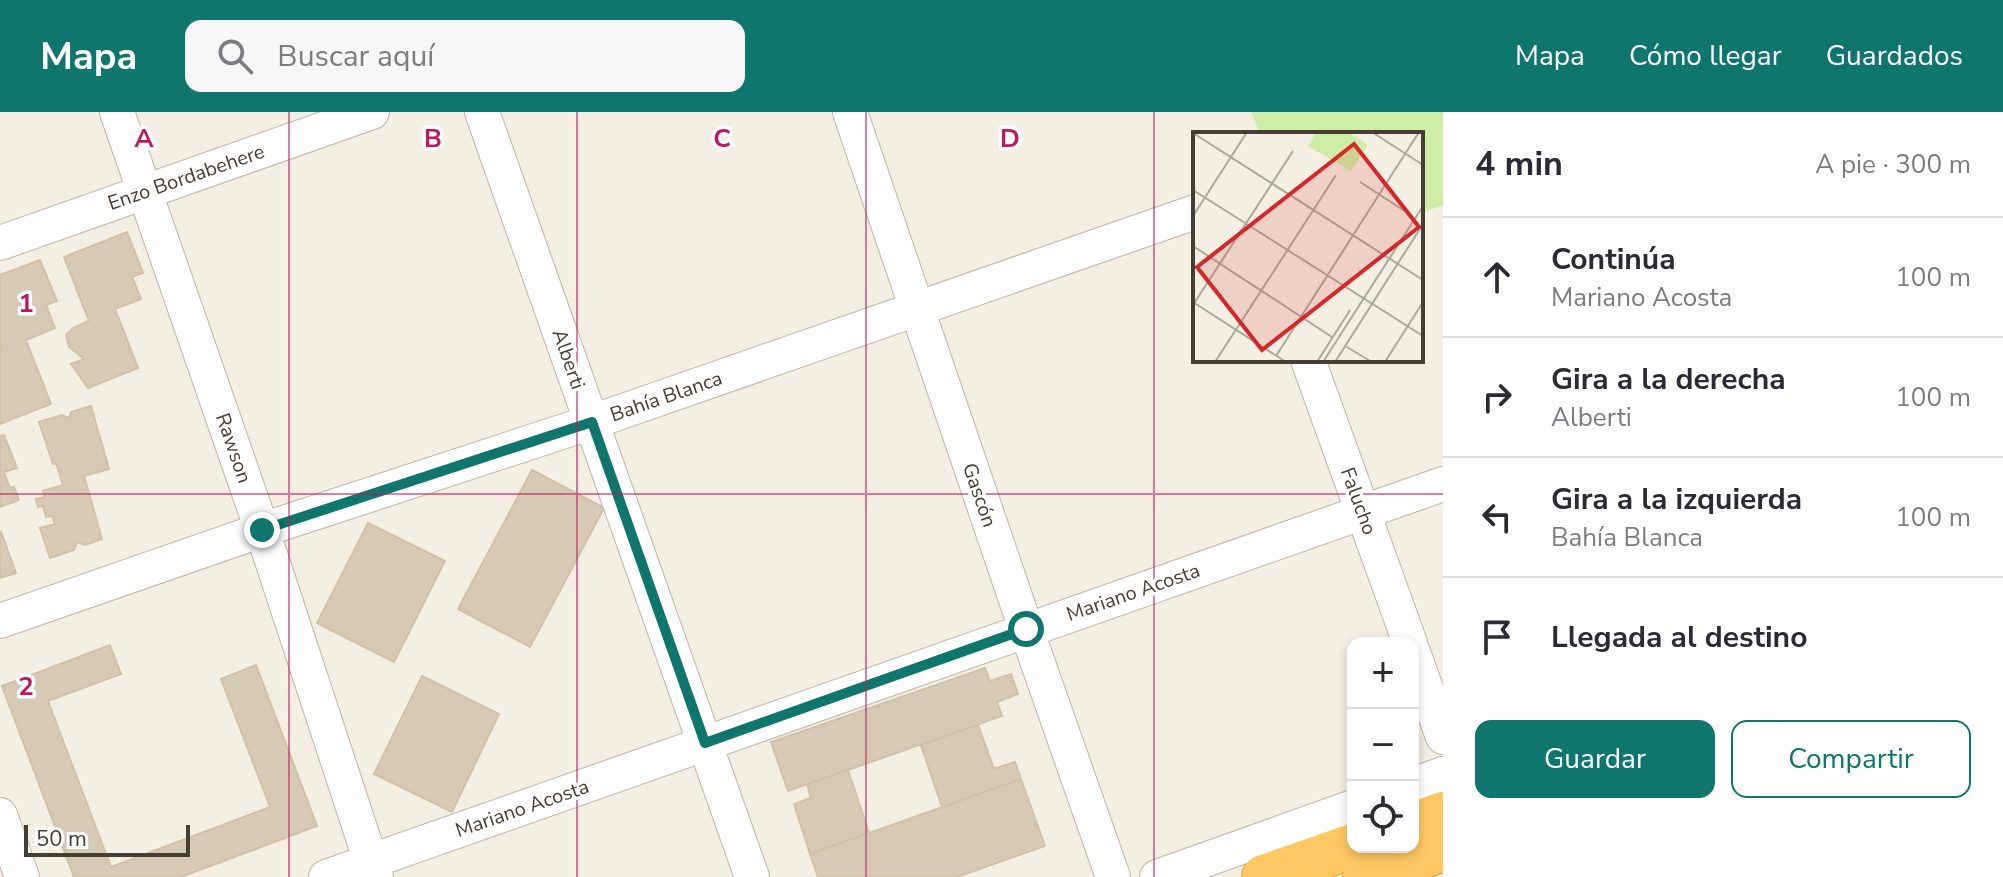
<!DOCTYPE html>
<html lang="es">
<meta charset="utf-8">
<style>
body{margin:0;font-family:"Nunito Sans",sans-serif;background:#f7f7f7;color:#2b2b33}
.controls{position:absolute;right:24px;bottom:24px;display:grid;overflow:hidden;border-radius:16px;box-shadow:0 4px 12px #0003}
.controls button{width:72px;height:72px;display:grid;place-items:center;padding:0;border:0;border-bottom:2px solid #e1e1e2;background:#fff;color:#2b2b33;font:40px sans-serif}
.scale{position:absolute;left:24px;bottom:20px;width:166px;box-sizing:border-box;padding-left:8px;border:4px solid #463e32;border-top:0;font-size:22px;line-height:28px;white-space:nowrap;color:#463e32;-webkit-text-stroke:6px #fff;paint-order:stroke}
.stop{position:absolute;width:24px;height:24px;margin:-18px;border:6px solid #0f766e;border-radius:50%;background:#fff}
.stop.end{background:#0f766e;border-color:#fff;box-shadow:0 2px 8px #0008}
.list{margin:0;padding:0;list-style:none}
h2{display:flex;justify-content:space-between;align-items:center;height:104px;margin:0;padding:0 32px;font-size:34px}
h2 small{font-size:26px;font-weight:400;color:#7c7c81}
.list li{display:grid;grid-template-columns:52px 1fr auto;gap:24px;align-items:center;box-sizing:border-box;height:120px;padding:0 32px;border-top:2px solid #e1e1e2}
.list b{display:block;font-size:30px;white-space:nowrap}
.list p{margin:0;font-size:26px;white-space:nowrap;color:#7c7c81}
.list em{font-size:26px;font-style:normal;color:#7c7c81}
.actions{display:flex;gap:16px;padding:24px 32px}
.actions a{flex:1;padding:18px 0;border:2px solid #0f766e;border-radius:16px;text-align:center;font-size:28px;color:#0f766e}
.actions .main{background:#0f766e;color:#fff}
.icon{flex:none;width:44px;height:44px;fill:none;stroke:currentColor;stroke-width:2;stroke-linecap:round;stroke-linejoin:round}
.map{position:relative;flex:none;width:1443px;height:765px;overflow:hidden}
header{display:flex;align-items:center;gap:48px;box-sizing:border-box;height:112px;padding:0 40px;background:#0f766e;color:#fff}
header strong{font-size:38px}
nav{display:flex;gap:44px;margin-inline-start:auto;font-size:28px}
.search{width:560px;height:72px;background:#f7f7f7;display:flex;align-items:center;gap:20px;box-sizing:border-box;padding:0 28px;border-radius:16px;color:#7c7c81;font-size:30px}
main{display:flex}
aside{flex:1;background:#fff}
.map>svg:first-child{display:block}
.green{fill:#cfeda6}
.building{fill:#d6cab7;stroke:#d2c1a9;stroke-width:2}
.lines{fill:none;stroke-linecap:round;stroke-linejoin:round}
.minor-casing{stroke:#c0b6a4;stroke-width:36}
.highway-casing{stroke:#efa021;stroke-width:46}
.minor{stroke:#fff;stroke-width:34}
.highway{stroke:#ffc863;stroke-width:44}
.route{stroke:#0f766e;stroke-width:10}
.grid{fill:none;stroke:#c2185b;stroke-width:2;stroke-opacity:0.55}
.labels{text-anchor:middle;stroke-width:7;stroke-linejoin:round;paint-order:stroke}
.street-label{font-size:20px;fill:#463e32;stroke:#fff}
.inset-road{fill:none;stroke:#aea89c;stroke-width:2}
.view{fill:#d62828;fill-opacity:0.15;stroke:#d62828;stroke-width:4}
.inset-edge{fill:none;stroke:#463e32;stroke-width:4}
.grid-label{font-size:26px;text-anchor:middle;font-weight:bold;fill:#c2185b;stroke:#fff;stroke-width:7;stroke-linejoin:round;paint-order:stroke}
</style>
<header>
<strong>Mapa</strong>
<div class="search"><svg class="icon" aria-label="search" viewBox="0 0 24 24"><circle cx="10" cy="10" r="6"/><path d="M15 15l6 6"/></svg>Buscar aquí</div>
<nav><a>Mapa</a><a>Cómo llegar</a><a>Guardados</a></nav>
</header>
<main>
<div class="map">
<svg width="1443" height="765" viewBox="0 0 1443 765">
<rect width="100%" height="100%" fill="#f4eee3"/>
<polygon class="green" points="1251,0 1443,0 1443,93 1421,101 1421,22 1260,22"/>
<g class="building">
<polygon points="127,120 143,161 132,165 141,187 115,197 138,256 88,276 71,252 84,247 69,235 66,223 73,216 89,209 64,145"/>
<polygon points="40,148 57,189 46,193 55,216 26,228 51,292 0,312 0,238 2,237 0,233 0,163"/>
<polygon points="91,294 109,357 84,364 102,427 85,433 77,430 74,438 50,446 40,416 55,412 52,404 46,405 43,394 38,395 36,387 45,385 43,379 63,373 56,351 53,352 39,310 62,303 69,306 71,300"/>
<polygon points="4,323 17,356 4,360 10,376 14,375 19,388 0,395 0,324"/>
<polygon points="532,358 604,396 530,535 458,497"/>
<polygon points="368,411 445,449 394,550 317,511"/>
<polygon points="1,420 16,461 0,466 0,421"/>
<polygon points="110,533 121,562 48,589 111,755 270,695 221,567 256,553 317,714 181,765 74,765 2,574"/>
<polygon points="985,556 990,569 1011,562 1018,582 997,590 1002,604 788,679 771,630"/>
<polygon points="422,564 499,602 452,700 374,662"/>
<polygon points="978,613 994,657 1015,650 1021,667 942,695 921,633"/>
<polygon points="848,658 869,721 810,742 794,692 811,686 807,672"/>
<polygon points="1021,667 1045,734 957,765 818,765 810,742"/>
</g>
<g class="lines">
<defs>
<g id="minor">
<polyline points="117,0 262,418 376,765"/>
<polyline points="482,0 752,765"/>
<polyline points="850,0 1026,517 1113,765"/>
<polyline points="0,131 372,0"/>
<polyline points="1308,248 1410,531"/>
<polyline points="0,509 262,418 592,310 1195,100"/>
<polyline points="1413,540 1443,625"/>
<polyline points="1413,673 1443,662"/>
<polyline points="0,703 22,765"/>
<polyline points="326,765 1443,372"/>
<polyline points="1157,765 1353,695"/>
</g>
<g id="highway">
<polyline points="1413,713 1443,702"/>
<polyline points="1264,765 1353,734"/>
<polyline points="1365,765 1443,737"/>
</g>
</defs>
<use href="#minor" class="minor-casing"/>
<use href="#highway" class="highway-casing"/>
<use href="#minor" class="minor"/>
<use href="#highway" class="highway"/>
</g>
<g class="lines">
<polyline class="route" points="262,418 592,310 705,631 1026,517"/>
</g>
<path class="grid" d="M289 0V765M577 0V765M866 0V765M1154 0V765M0 382H1443"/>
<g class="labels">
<g class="street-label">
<text transform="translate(186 65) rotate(-19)" y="7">Enzo Bordabehere</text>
<text transform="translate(569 247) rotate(71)" y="7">Alberti</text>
<text transform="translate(666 284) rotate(-19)" y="7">Bahía Blanca</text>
<text transform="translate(234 336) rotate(71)" y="7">Rawson</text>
<text transform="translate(980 383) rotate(71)" y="7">Gascón</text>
<text transform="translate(1359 389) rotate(70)" y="7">Falucho</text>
<text transform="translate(1133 480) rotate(-19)" y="7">Mariano Acosta</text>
<text transform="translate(522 696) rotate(-19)" y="7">Mariano Acosta</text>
</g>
</g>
<g transform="translate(1193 20)">
<rect width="230" height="230" fill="#f4eee3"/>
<path d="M123 0H155L175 13 158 39 115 14Z" fill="#cfeda6"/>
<path class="inset-road" d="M179 0 230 33M0 1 230 148M167 50 218 83M0 58 230 204M0 84 54 0M0 114 139 205M0 170 93 230M0 173 100 19M152 214 179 230M83 224 226 0M22 230 143 43M124 230 157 178M130 230 230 74M142 230 230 92M192 230 230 170"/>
<path class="view" d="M161 12 226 95 69 218 4 135Z"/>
<rect width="230" height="230" class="inset-edge"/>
</g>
<g class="grid-label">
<text x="144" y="35">A</text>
<text x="433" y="35">B</text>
<text x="722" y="35">C</text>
<text x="1010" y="35">D</text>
<text x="26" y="200">1</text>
<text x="26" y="583">2</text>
</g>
</svg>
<div class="controls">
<button>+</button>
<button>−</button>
<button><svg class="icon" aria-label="locate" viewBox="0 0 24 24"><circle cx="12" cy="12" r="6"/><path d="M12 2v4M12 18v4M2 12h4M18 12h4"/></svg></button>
</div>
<div class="scale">50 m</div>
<div class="stop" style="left:1026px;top:517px"></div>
<div class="stop end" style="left:262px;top:418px"></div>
</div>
<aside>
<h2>4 min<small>A pie · 300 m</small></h2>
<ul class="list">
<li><svg class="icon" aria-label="ahead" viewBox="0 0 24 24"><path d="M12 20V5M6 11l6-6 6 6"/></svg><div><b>Continúa</b><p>Mariano Acosta</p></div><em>100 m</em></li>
<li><svg class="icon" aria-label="right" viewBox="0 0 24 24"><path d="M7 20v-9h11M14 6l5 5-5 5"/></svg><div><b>Gira a la derecha</b><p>Alberti</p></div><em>100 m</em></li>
<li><svg class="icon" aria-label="left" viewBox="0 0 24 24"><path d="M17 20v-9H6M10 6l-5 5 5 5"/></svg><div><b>Gira a la izquierda</b><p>Bahía Blanca</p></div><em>100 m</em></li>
<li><svg class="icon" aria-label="arrive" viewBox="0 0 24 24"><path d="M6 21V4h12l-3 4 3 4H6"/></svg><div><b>Llegada al destino</b></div></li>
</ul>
<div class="actions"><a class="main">Guardar</a><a>Compartir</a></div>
</aside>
</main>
